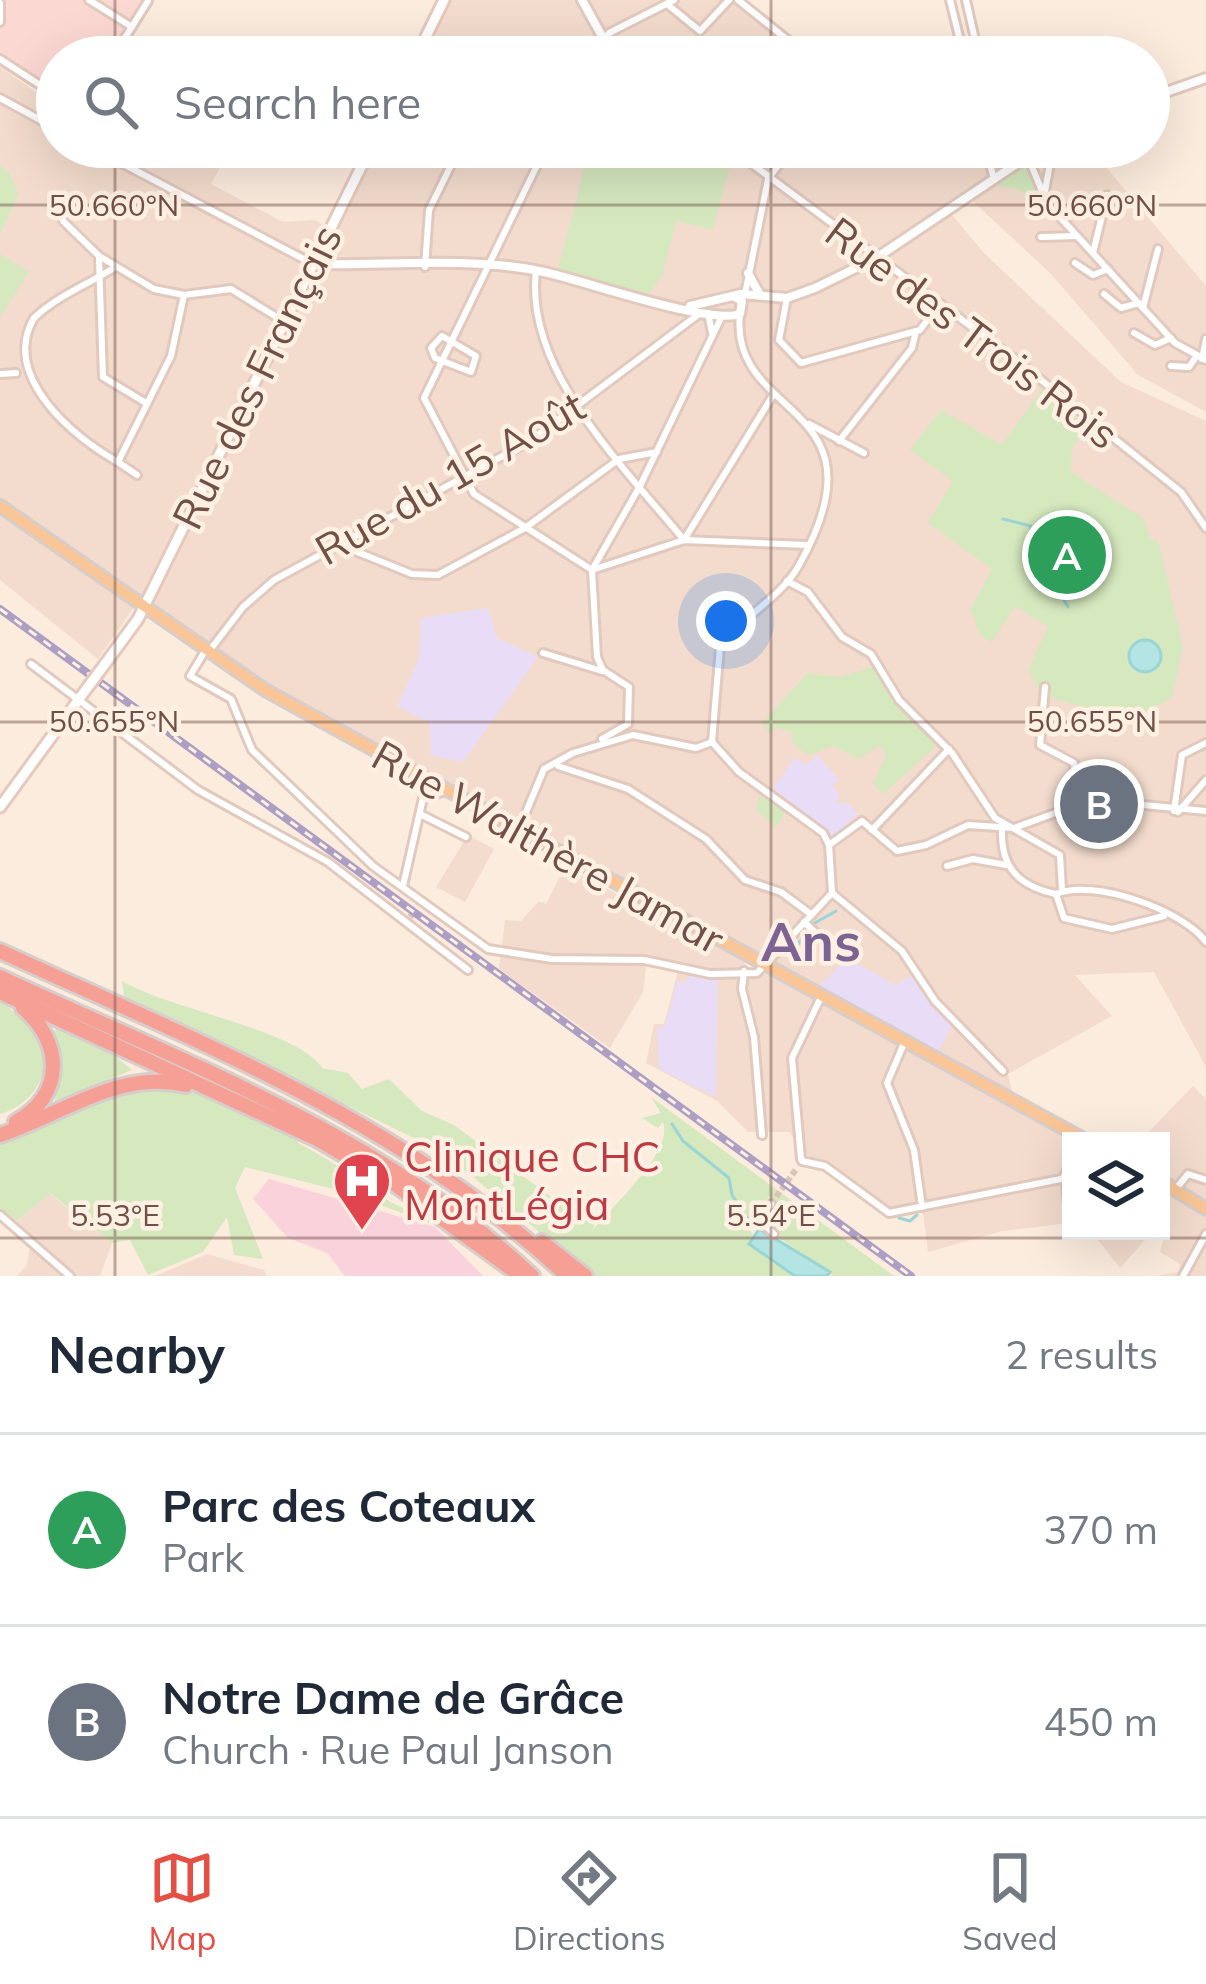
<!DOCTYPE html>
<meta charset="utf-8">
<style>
body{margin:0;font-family:Mulish,sans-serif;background:#f6f6f7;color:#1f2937}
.controls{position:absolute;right:36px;bottom:36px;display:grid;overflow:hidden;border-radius:0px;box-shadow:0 12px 48px #0002}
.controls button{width:108px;height:108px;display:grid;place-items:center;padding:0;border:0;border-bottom:3px solid #e0e1e3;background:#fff;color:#1f2937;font:60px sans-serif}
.you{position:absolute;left:726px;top:621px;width:42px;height:42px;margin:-30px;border:9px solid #fff;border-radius:50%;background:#1a73e8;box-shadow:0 0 0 18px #1a73e833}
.badge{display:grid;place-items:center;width:78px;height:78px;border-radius:50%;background:#e54f44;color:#fff;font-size:39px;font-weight:700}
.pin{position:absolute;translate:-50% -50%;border:6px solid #fff;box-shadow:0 3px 12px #0006}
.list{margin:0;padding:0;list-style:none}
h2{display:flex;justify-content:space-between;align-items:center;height:156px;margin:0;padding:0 48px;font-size:51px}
h2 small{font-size:39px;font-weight:400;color:#747a83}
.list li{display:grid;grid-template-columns:78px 1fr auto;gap:36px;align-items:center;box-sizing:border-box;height:192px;padding:0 48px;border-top:3px solid #e0e1e3}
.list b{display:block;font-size:45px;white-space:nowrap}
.list p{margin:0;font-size:39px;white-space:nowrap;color:#747a83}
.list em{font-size:39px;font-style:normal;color:#747a83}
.icon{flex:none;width:66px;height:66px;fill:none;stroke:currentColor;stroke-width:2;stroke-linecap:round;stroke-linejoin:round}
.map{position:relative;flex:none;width:1206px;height:1276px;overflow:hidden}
.search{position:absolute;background:#fff;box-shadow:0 12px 48px #0002;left:36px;right:36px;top:36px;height:132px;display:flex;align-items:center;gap:30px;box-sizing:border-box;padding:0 42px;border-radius:66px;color:#747a83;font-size:45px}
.sheet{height:540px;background:#fff}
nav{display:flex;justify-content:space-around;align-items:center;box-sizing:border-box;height:168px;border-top:3px solid #e0e1e3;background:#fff;font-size:33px;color:#747a83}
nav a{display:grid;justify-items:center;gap:6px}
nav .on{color:#e54f44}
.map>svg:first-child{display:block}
.residential{fill:#f3dccd}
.commercial{fill:#fcd8d2}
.education{fill:#e9dcf7}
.medical{fill:#f9d2dc}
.green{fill:#d5e8be}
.water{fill:#b4e4e4;stroke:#9ad5d6;stroke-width:3}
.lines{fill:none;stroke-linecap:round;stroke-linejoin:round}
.stream{stroke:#9ad5d6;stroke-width:3}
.minor-tunnel{stroke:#d9c5b8;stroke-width:6;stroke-dasharray:6 3;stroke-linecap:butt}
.minor-casing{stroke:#e1c9be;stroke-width:12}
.tertiary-casing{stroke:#e1c9be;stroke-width:14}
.secondary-casing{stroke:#e6c9bb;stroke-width:15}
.primary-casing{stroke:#d7cecb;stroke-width:16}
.motorway-casing{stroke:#d7cecb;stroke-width:20}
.minor{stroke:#fff;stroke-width:6}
.tertiary{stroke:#fff;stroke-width:8}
.secondary{stroke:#fff;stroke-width:9}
.primary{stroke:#fac697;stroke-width:10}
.motorway{stroke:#f6a095;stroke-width:14}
.rail-casing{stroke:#ad9fc3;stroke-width:8}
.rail{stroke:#fff0e4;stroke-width:3;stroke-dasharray:9;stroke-linecap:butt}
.secondary-bridge-casing{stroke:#e6c9bb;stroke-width:15;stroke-linecap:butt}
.secondary-bridge{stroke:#fff;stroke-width:9}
.ticks{fill:none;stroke:#715047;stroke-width:3;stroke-opacity:0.45}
.labels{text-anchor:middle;stroke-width:9;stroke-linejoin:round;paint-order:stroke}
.street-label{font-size:42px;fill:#715047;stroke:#fff0e4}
.health-label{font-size:42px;fill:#be3a42;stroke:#fff0e4;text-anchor:start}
.district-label{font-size:54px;font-weight:bold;fill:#7c6394;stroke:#fff0e4}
.ticks-label{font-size:30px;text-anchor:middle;fill:#715047;stroke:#fff0e4;stroke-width:9;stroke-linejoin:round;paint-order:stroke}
</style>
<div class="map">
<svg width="1206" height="1276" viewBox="0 0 1206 1276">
<rect width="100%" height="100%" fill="#fcecde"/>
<g class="residential">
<polygon points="446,0 740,0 766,26 813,57 418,57"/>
<polygon points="0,67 43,97 34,112 57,126 57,147 144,147 185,168 198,147 217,147 228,153 211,184 283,222 315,220 328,227 141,597 98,659 0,580"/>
<polygon points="374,147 985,147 991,172 969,193 1046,147 1089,147 1206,286 1206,412 1138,375 1051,274 966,195 948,210 984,253 1121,382 1206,421 1206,1067 1154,972 1075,975 1112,1016 1008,1074 1013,1095 303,707 150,604"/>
<polygon points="468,835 494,849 465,902 436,887"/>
<polygon points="565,866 744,962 748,970 777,978 1079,1141 1071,1141 1071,1223 1003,1231 928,1252 923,1212 893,1218 805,1154 789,1132 748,1132 717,1101 646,1063 654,1024 664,1024 678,971 646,966 643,992 610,1048 499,969 505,920 521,921 539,901 546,904"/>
<polygon points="1193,1086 1206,1099 1206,1203 1161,1177 1161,1141 1140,1141"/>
<polygon points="1161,1187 1206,1213 1206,1276 1156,1276 1178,1272 1180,1264 1160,1252 1164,1237 1152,1232 1120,1268 1091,1231 1161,1231"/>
<polygon points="49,1193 112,1243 100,1276 17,1276 27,1265 31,1241 13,1225"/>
<polygon points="207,1254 264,1270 267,1276 155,1276"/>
</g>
<polygon class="commercial" points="0,0 150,0 120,57 57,57 57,102 0,67"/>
<g class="education">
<polygon points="488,608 497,638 538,657 463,762 431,755 430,723 397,706 419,658 421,618"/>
<polygon points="817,755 839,780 832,786 840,795 836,803 848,803 858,814 832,837 773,788 795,758 807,764"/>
<polygon points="848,958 895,985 915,974 953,1024 938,1052 818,987"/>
<polygon points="689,974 718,978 716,1097 659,1069 657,1027 665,1027 677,981 686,983"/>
</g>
<polygon class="medical" points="269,1179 435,1227 483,1276 345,1276 327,1253 288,1238 253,1199"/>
<g class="green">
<polygon points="590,147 720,147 732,157 713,230 676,221 662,275 649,294 558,270"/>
<polygon points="0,166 8,171 19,194 0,234"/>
<polygon points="1020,166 1030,170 1039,201 1017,189 989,184"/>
<polygon points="0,254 29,272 0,317"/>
<polygon points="1041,390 1088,427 1072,448 1071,472 1143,518 1151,540 1158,540 1183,647 1172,698 1128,720 1042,695 1028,670 1048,627 1015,606 992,642 980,636 971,608 992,569 928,523 953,481 910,450 941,410 1002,445"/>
<polygon points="873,667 895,702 936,746 883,794 873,784 886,756 880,745 859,759 833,746 808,755 793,744 791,732 775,727 770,734 762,723 808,673 840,677"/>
<polygon points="761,792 788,809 776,827 756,810"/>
<path d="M122 981C168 1009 298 1030 322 1068L348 1073 362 1089 389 1079 422 1111 454 1125 573 1213 599 1212 592 1231C612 1206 674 1152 663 1122L658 1128 642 1118 661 1113 651 1097 894 1276H833L774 1234 770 1223 779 1204 769 1196 747 1228 753 1234 748 1245 793 1276H592L472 1176 416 1139 124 997Z"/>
<path d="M0 1000 40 1035 49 1052C44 1082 30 1105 0 1114Z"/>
<path d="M57 1028 111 1053 132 1070 55 1102C57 1074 69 1060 53 1032Z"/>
<path d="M164 1087 201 1094 298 1137V1143C330 1159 356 1179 386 1199 403 1211 420 1209 435 1225L342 1191 245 1167 235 1188 263 1259 234 1255 227 1217 203 1252 148 1275 130 1240 112 1243 50 1193 17 1221 0 1209V1142L126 1089Z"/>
</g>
<g class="water">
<circle cx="1145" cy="656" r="16"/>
<polygon points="759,1229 830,1272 827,1276 795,1276 749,1244"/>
</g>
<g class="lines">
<g class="stream">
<polyline points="1003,519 1031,526 1031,574 1061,595 1068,607"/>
<polyline points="813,924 836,911"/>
<polyline points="792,955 807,930"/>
<polyline points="672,1124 683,1141 729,1178 732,1195 750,1222"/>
<polyline points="899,1218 910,1221 917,1215"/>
</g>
<g class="minor-tunnel">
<polyline points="410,917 416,910"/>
<polyline points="771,1204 797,1168"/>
</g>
<defs>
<g id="minor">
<polyline points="89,0 132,27"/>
<polyline points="738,0 809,57"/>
<polyline points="950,0 964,57"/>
<polyline points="966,0 979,57"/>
<polyline points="0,3 0,22"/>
<polyline points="667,4 700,31 729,0"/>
<polyline points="603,38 621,57"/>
<polyline points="113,57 148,1"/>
<polyline points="590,57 609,33 674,0"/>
<polyline points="0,59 57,96"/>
<polyline points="0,98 57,129"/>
<polyline points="91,147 313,264"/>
<polyline points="546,147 424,398 474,494 592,570"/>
<polyline points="729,147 1015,359 1181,492 1206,528"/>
<polyline points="986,147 993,176"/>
<polyline points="1001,147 1006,168"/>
<polyline points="790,149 839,147"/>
<polyline points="1027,155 1047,203 1175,343 1206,360"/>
<polyline points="1045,191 1053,147"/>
<polyline points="63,221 99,256 154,289 184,295 231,289 283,321"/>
<polyline points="1041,237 1077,236"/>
<polyline points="1093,253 1107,195"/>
<polyline points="99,259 103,377 146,403"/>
<polyline points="1075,263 1093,275 1108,269"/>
<polyline points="425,267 429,210 460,147"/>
<path d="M114 268C88 284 57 296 34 318 0 376 74 438 118 462L171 356 184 295"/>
<path d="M536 271C524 370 624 467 684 540"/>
<polyline points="745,294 768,179 792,147"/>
<polyline points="1104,294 1121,308 1139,303"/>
<polyline points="787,298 779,340 801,363 920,330 939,304"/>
<polyline points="1143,308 1158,249"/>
<path d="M740 314C728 421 893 400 798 567 780 598 742 617 720 646L712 742 739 772 823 833 829 845 832 893 902 951 935 1001 1003 1071"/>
<polyline points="709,318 712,333"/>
<polyline points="1134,333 1155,345 1171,338"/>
<polygon points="442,336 476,356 471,372 435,358 431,348"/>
<polyline points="1202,359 1206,339"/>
<polyline points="1171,366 1189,367 1196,357"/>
<polyline points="0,374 16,373"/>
<polyline points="809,424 864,453"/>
<polyline points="839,441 912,348 916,331"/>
<polyline points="118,462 137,475"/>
<polyline points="684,540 773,395"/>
<polyline points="340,545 412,574 438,575 525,528 619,459 657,452"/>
<polyline points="595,569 684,540 806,545"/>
<polyline points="592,570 640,486 721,318"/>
<polyline points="592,570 597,657 603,670 629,687 628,724 602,739"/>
<polyline points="787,581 808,592 842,637 871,654 899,700 952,753 995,818 1060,855 1062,890"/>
<polyline points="210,650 243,607 274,580 530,441 699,314"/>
<polyline points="205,651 190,676 231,699 252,750 373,866 488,949 552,959 644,960 710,974 757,973 832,893"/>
<polyline points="543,653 602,671"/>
<polyline points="31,664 198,790 328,862 468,970"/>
<polyline points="1045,687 1040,745 1074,763 1075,778 1099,799"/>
<polyline points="558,766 628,789 706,839 745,880 781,892 812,915"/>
<polyline points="1174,811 1182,755 1206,743"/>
<polyline points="1178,812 1206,780"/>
<polyline points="422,815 466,837"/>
<polyline points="519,829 544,769 573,753 633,735 696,748 712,742"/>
<polyline points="872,830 949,749"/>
<path d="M1002 831C1001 868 1019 886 1056 894"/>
<polyline points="829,845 862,821 897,851 926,845 968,825 1014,828 1091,800 1206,811"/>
<polyline points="947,866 973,859 1006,865"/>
<polyline points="403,886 423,798 445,791"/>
<path d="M1164 916 1112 929 1064 918 1056 894C1093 878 1183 910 1206 942"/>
<polyline points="804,922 819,936"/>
<polyline points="744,971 742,989 754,1037 762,1135"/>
<polyline points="905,1041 887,1083 914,1150 922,1207"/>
<polyline points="801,1159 792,1058 821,997"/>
<polyline points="802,1161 825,1166 889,1213 1071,1177"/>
<polyline points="1064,1176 1071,1162"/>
<polyline points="1065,1177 1068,1204"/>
<polyline points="1175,1190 1188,1174 1206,1180"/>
<polyline points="771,1204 761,1221 774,1234"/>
<polyline points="0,1215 70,1276"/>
<polyline points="1183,1276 1206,1234"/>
</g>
<g id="tertiary">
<polyline points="582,0 603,38"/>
<polyline points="1149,98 1206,78"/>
<path d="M313 264C387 266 472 256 544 272 586 281 708 325 740 314L742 301 733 296"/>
<polyline points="748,273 760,295"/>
<polyline points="690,306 741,294 787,298 815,288 876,258 1042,147"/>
</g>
<g id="secondary">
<polyline points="416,57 444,0"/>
<polyline points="105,664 138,619 371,147"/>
<polyline points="0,807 82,695"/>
</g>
<g id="primary">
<polyline points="0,506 265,690 1087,1141"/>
<polyline points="1161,1181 1206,1209"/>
</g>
<g id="motorway">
<path d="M0 951C200 1043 405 1122 567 1276"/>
<path d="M0 977C185 1063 381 1135 532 1276"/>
<polyline points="0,992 317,1139 396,1185 521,1276"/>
<path d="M16 1122C65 1095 63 1042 23 1008"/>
<path d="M0 1135C62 1115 118 1069 186 1085"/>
<polyline points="542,1242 585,1276"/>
</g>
</defs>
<use href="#minor" class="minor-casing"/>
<use href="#tertiary" class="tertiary-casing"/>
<use href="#secondary" class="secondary-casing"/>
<use href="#primary" class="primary-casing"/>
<use href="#motorway" class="motorway-casing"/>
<use href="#minor" class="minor"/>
<use href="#tertiary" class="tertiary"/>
<use href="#secondary" class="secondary"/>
<use href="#primary" class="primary"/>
<use href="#motorway" class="motorway"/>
<defs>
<polyline id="rail" points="0,609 911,1276"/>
</defs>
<use href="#rail" class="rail-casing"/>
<use href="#rail" class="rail"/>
<defs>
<polyline id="secondary-bridge" points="82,695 105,664"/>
</defs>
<use href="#secondary-bridge" class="secondary-bridge-casing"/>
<use href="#secondary-bridge" class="secondary-bridge"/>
</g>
<path class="ticks" d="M115 0V57M771 0V57M115 147V1276M771 147V1276M0 205H1206M0 722H1206M0 1238H1206"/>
<defs>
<symbol id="hospital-pin" viewBox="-11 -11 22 30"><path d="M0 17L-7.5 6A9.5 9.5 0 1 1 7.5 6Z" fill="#e0444e" stroke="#fff0e4"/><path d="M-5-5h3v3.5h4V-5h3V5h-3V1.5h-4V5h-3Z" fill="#fff"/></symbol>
</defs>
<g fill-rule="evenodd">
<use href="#hospital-pin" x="329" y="1148" width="66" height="90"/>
</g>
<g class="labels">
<g class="street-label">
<text transform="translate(972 333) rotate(37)" y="15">Rue des Trois Rois</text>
<text transform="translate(257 377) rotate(-64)" y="15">Rue des Français</text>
<text transform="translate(450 478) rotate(-30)" y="15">Rue du 15 Août</text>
<text transform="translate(548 847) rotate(29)" y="15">Rue Walthère Jamar</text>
</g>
<g class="health-label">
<text x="404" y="1172">Clinique CHC<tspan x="404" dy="48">MontLégia</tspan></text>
</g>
<g class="district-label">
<text x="811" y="961">Ans</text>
</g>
</g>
<g class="ticks-label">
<text x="114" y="216">50.660°N</text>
<text x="1092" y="216">50.660°N</text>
<text x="114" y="732">50.655°N</text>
<text x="1092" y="732">50.655°N</text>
<text x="115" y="1226">5.53°E</text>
<text x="771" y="1226">5.54°E</text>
</g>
</svg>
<div class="controls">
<button><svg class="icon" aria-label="layers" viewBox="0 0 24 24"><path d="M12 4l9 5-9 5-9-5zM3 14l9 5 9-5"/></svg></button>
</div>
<div class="you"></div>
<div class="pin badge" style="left:1067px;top:555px;background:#2e9e5b">A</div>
<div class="pin badge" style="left:1099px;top:804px;background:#6b7280">B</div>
<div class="search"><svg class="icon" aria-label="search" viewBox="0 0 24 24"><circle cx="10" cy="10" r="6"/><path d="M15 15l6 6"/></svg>Search here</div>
</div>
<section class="sheet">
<h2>Nearby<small>2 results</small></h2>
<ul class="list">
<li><span class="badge" style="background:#2e9e5b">A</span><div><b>Parc des Coteaux</b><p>Park</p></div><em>370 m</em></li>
<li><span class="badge" style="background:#6b7280">B</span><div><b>Notre Dame de Grâce</b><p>Church · Rue Paul Janson</p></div><em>450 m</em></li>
</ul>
</section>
<nav>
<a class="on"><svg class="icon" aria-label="map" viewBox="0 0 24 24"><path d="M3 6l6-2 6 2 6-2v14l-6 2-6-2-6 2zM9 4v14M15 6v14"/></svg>Map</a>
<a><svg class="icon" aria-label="directions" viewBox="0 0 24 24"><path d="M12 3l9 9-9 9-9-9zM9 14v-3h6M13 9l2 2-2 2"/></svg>Directions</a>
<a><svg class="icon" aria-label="saved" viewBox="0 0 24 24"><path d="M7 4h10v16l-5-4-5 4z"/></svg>Saved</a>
</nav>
